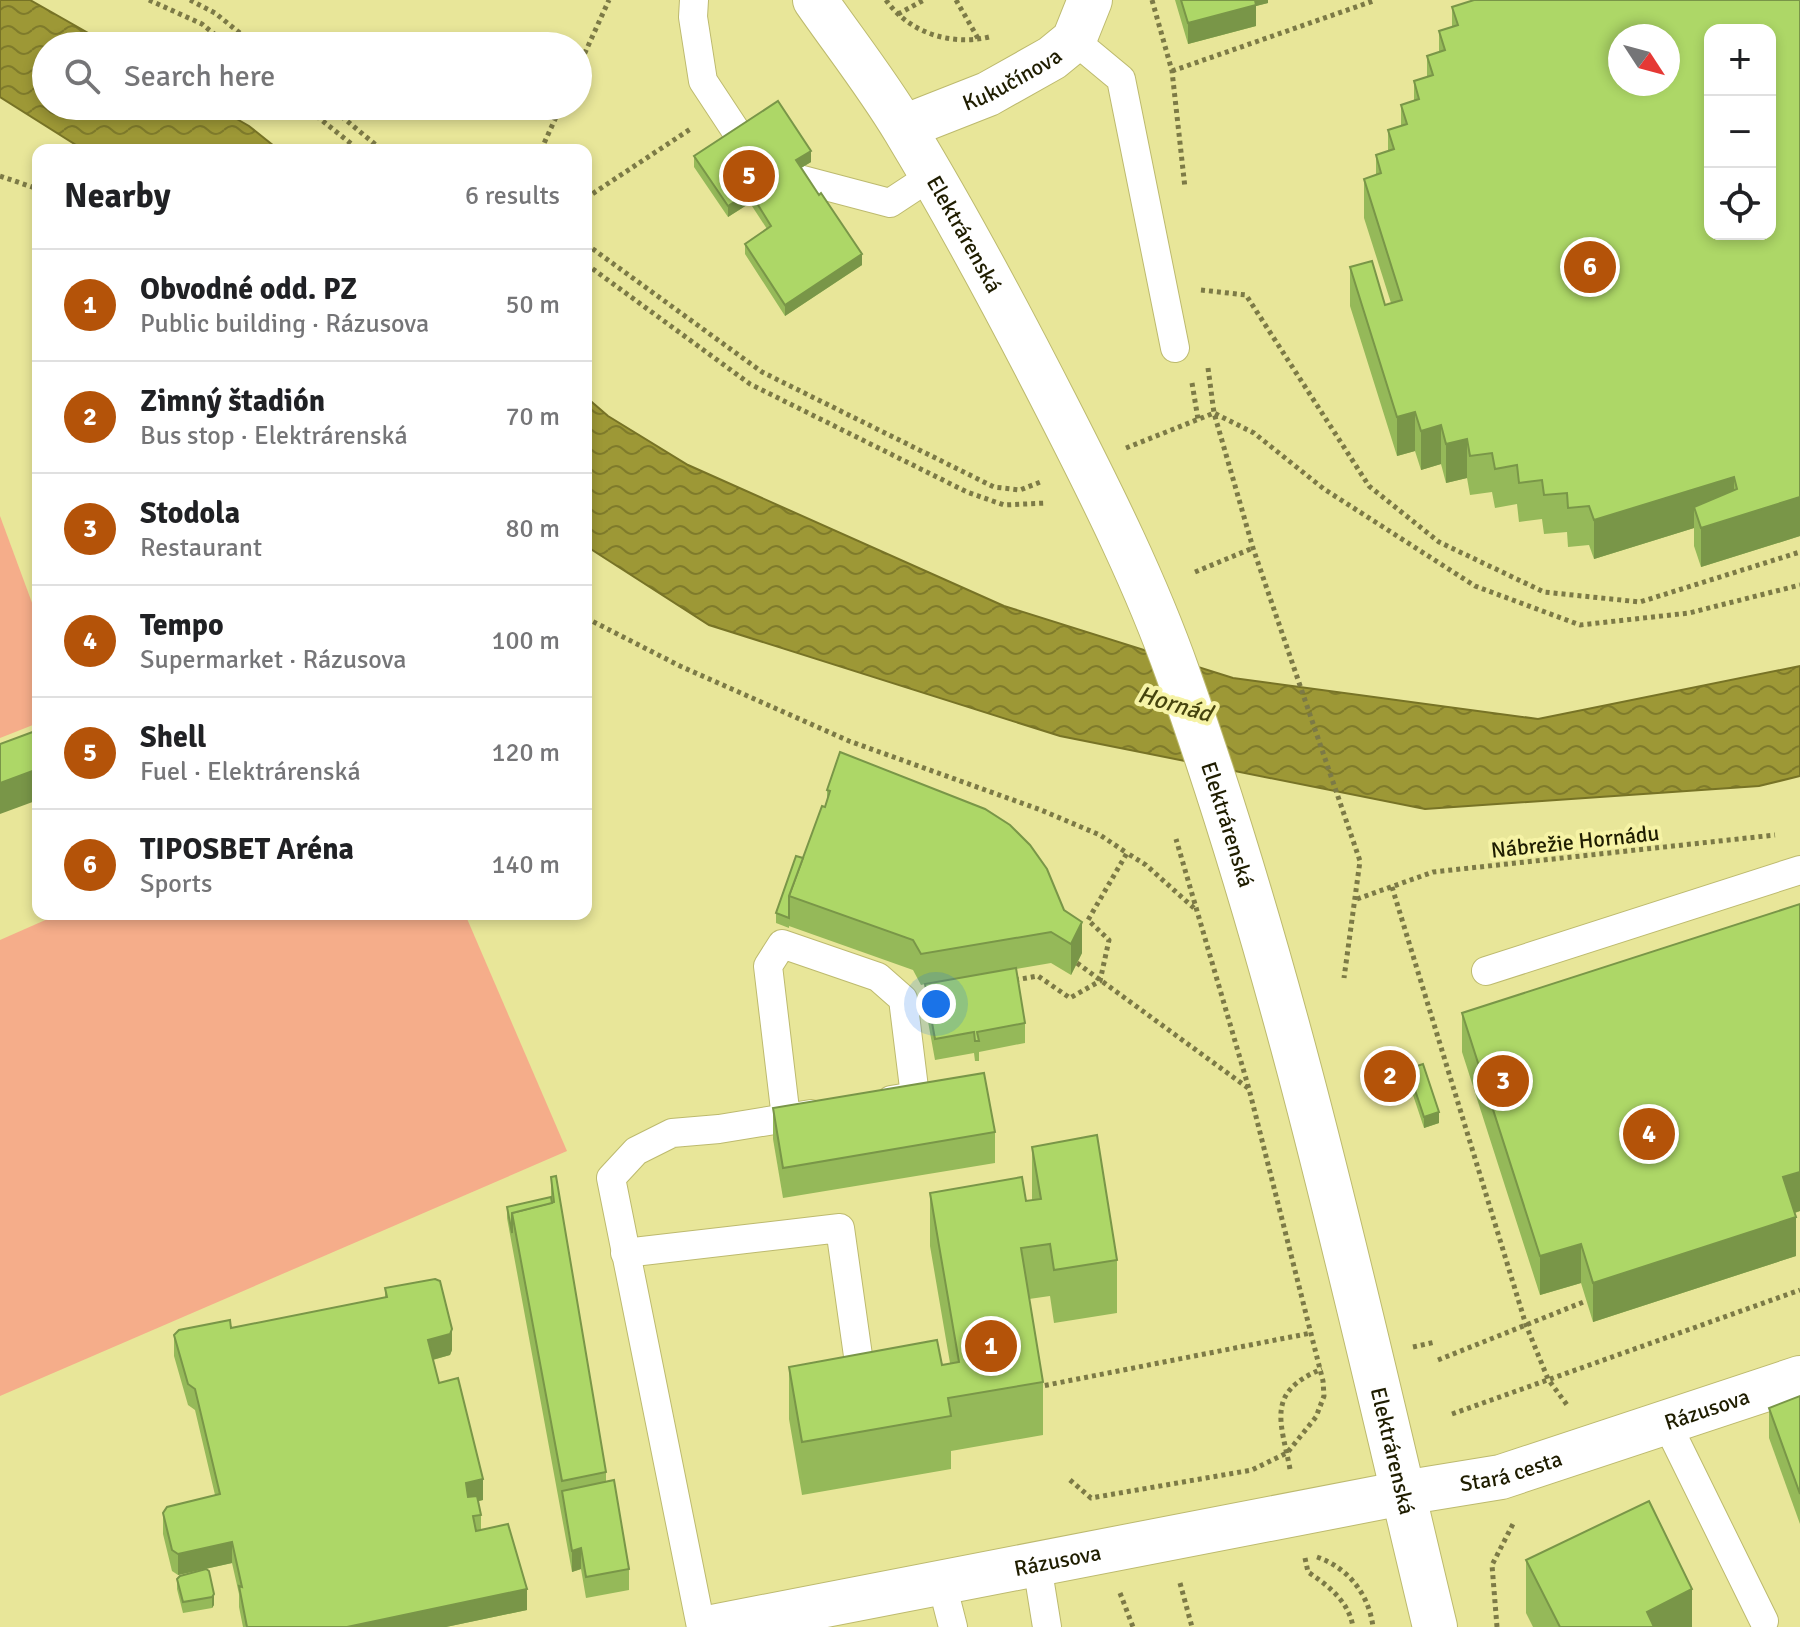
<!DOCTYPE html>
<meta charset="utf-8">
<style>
body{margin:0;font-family:Signika,sans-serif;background:#f6f6f6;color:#202124}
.controls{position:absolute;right:24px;top:24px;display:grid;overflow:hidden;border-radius:16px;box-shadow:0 4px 12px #0003}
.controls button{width:72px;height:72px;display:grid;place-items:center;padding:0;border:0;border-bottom:2px solid #e0e0e0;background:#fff;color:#202124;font:40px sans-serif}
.compass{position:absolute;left:1608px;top:24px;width:72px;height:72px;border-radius:50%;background:#fff;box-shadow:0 4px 12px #0003;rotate:126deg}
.you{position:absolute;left:936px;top:1004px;width:28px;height:28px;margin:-20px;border:6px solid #fff;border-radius:50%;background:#1a73e8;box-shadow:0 0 0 12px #1a73e833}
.badge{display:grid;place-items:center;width:52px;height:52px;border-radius:50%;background:#b45309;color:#fff;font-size:26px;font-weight:700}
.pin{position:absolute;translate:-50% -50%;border:4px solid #fff;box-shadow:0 2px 8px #0006}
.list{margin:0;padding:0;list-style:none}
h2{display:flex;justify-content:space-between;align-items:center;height:104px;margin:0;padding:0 32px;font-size:34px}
h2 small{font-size:26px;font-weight:400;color:#757577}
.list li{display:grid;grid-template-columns:52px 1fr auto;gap:24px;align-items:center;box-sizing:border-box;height:112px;padding:0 32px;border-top:2px solid #e0e0e0}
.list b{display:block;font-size:30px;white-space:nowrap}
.list p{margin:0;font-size:26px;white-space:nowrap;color:#757577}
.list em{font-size:26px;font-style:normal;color:#757577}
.icon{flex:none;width:44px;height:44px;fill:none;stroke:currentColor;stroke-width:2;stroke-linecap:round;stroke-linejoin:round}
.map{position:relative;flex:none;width:1800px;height:1627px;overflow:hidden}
.search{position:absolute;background:#fff;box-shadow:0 4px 12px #0003;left:32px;top:32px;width:560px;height:88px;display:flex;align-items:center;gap:20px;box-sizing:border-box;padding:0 28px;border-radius:44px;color:#757577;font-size:30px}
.panel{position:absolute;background:#fff;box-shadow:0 4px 12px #0003;left:32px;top:144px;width:560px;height:776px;border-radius:16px}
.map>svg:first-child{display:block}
.green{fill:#f5ad8a}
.water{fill:url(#water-waves);stroke:#777326;stroke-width:2}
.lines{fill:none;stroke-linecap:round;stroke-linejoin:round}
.lane-casing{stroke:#bdba6e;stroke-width:30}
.street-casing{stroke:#bdba6e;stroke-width:46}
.secondary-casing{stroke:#bdba6e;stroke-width:46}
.path{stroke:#7c7a46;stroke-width:5;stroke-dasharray:4 4;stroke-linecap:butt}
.lane{stroke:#fff;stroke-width:28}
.street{stroke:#fff;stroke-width:44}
.secondary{stroke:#fff;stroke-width:44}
.wall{fill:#95b959}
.shaded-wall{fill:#799648}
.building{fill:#add767;stroke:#799648;stroke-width:2;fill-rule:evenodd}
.labels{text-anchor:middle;stroke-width:8;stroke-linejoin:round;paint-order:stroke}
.street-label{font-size:22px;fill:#1f1d00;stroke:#f6f3a6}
.water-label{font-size:24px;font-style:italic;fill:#46440e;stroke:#f6f3a6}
</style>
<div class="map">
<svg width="1800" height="1627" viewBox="0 0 1800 1627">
<defs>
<pattern id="water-waves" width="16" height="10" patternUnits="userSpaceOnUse" patternTransform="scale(2)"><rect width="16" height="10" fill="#9d9836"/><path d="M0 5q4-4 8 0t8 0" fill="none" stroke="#7f7b2b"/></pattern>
</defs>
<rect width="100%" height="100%" fill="#e8e699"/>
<g class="green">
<polygon points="0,516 38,619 38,723 0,738"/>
<polygon points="59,914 465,914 567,1151 0,1396 0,940"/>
</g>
<g class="water">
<polygon points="0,0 30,0 111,46 46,46 46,106 214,106 249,126 279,150 84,150 0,97"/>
<polygon points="586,397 608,416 688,465 1004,606 1233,678 1538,719 1800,666 1800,776 1759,786 1425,809 1060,736 709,625 586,546"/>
</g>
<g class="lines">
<defs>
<g id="lane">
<polyline points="694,0 693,17 703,81 761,169 890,203 931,176"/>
<polyline points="1074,40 1121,79 1175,348"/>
<polyline points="1486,971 1800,870"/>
<polyline points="786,1118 768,966 782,944 878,977 903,999 915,1096 891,1100"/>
<polyline points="625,1253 840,1228 861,1377"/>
<polyline points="1666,1422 1764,1621"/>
<polyline points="1037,1565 1047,1627"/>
<polyline points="942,1584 953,1627"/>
<polyline points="701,1627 611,1178 636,1151 672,1133 719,1129 811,1114"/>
</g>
<g id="street">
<path id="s1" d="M904 127 988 94 1052 58 1074 40 1090 0"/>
<path id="s2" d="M712 1627 1403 1493 1501 1477 1800 1378"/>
</g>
<g id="secondary">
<path id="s3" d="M815 0C845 43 878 85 905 130 960 221 1010 315 1058 409 1102 495 1146 583 1178 674 1289 984 1358 1307 1435 1627"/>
</g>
</defs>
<use href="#lane" class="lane-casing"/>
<use href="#street" class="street-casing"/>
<use href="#secondary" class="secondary-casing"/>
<g class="path">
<polyline points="149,0 202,24 229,46"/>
<polyline points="190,0 215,13 256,46"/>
<path d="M886 0C909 33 951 46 989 37"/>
<polyline points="956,0 979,40"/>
<polyline points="1152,0 1172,71 1185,188"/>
<polyline points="898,14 924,0"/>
<polyline points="578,68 609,0"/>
<polyline points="1172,71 1376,0"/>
<polyline points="304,106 359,150"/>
<polyline points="329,106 382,150"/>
<polyline points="541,150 561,106"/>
<polyline points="0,176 38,189"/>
<polyline points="586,198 692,128"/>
<polyline points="586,244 762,372 994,487 1020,490 1043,481"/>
<polyline points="586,264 750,384 967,492 1004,505 1047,503"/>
<polyline points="1201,290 1246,295 1369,486 1439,542 1544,592 1640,602 1800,552"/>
<polyline points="1208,368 1214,413 1253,548 1360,861 1344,978"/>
<polyline points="1192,383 1198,419"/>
<polyline points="1126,448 1214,413 1254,433 1324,489 1475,586 1580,625 1689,613 1800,585"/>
<polyline points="1195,572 1253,548"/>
<polyline points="586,618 680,666 804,721 849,741 1041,810 1100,835 1127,853"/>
<polyline points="1392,887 1526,1325 1548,1379 1567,1405"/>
<polyline points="1357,899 1433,872 1775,835"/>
<polyline points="1077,963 1248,1088"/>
<polyline points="1015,980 1038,976 1070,998 1100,981 1109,940 1088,920 1127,853 1146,865 1195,909"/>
<polyline points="1413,1347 1435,1342"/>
<polyline points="1438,1360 1586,1301"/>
<polyline points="1037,1387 1311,1333"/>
<polyline points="1452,1414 1800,1290"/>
<path d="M1290 1469C1281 1422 1265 1392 1322 1369"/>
<polyline points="1070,1480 1091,1498 1252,1470 1287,1453 1316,1417 1324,1396 1323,1381 1249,1089 1176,839"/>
<path d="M1317 1557C1349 1568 1369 1595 1373 1627"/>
<path d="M1305 1558 1308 1572C1329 1586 1349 1602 1353 1627"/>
<polyline points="1180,1583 1192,1627"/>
<polyline points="1120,1593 1133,1627"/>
<polyline points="1497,1627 1492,1565 1514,1522"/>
</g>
<use href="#lane" class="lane"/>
<use href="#street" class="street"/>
<use href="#secondary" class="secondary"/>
</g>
<g class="wall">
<polygon points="1175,0 1268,0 1268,3 1256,6 1256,26 1188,44"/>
<polygon points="1452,7 1800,536 1701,567 1694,546 1694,528 1594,559 1589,545 1568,547 1567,532 1544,534 1542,519 1519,522 1517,504 1495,508 1492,492 1470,495 1467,478 1446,483 1441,464 1421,470 1415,451 1397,456 1350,306 1350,267 1385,305 1391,303 1364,218 1364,179 1376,175 1376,155 1388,151 1388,130 1401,126 1401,105 1414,101 1414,81 1427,77 1427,56 1439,52 1439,31 1452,27"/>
<polygon points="694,156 811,162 801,168 862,265 785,316 745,254 745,244 767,229 750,203 728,217 694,167"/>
<polygon points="840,752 1082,953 1071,975 1051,963 1016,969 1025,1023 1025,1043 979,1052 979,1061 975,1061 974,1053 935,1060 925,1005 925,984 930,983 921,985 913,970 789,926 789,928 776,923 776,913 803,858 827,801 827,790"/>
<polygon points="1800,904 1800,1211 1795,1213 1796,1256 1593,1322 1581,1283 1540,1295 1462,1052 1462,1013"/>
<polygon points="1408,1069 1439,1123 1424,1128 1408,1080"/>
<polygon points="773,1108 995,1132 995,1163 783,1198 773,1139"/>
<polygon points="1032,1147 1117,1260 1117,1313 1054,1323 1050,1296 1029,1299 1043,1382 1043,1435 951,1451 951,1469 802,1495 789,1419 789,1367 942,1365 950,1363 930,1246 930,1193 1026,1201 1032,1200"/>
<polygon points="551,1177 606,1472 606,1482 629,1569 629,1590 586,1598 581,1569 572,1572 507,1218 507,1207 551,1197"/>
<polygon points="385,1288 452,1350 450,1355 433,1360 439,1383 483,1500 478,1501 481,1515 481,1530 527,1610 446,1627 243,1627 239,1607 239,1594 232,1563 178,1575 172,1571 163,1534 163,1513 215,1495 195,1410 188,1405 174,1356 174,1335 231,1328 385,1298"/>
<polygon points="1800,1396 1800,1524 1769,1438 1769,1408"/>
<polygon points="1526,1560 1692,1627 1533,1627 1526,1613"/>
<polygon points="206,1569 214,1605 212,1608 183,1613 177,1589 177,1579"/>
</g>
<g class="shaded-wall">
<polygon points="1251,0 1268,0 1268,3 1256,6 1256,26 1188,44 1188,23"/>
<polygon points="811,151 811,162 796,171 796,160"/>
<polygon points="750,192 750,203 728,217 728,206"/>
<polygon points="862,254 862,265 785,316 785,305"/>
<polygon points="1415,412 1415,451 1397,456 1397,417"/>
<polygon points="1441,425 1441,464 1421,470 1421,431"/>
<polygon points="1467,439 1467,478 1446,483 1446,444"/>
<polygon points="1734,477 1734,516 1694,507 1694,528 1594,559 1594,520"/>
<polygon points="1800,497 1800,536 1701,567 1701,528"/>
<polygon points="38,769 38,800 0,814 0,783"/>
<polygon points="1082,922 1082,953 1071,975 1071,944"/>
<polygon points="1439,1112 1439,1123 1424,1128 1424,1117"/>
<polygon points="1800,1172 1800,1211 1783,1216 1783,1177"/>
<polygon points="1796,1217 1796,1256 1593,1322 1593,1283"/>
<polygon points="1581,1244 1581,1283 1540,1295 1540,1256"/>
<polygon points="452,1329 452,1350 450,1355 428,1361 428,1340"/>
<polygon points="483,1479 483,1500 466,1504 466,1483"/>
<polygon points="232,1542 232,1563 178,1575 178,1554"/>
<polygon points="581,1548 581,1569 572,1572 572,1551"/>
<polygon points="527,1589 527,1610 446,1627 347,1627"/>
<polygon points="1692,1589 1692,1627 1647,1627 1647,1612"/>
<polygon points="214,1594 214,1605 212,1608 212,1597"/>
</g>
<g class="building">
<polygon points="1181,0 1255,0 1256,5 1188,23"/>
<path d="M1474 0H1800V497L1701 528 1694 507 1737 489 1734 477 1594 520 1589 506 1568 508 1567 493 1544 495 1542 480 1519 483 1517 465 1495 469 1492 453 1470 456 1467 439 1446 444 1441 425 1421 431 1415 412 1397 417 1350 267 1372 261 1385 305 1402 300 1364 179 1381 173 1376 155 1394 149 1388 130 1407 124 1401 105 1419 99 1414 81 1433 75 1427 56 1445 50 1439 31 1458 25 1452 7ZM1710 30H1770V234H1710ZM1620 36H1668V84H1620Z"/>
<polygon points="778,101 811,151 796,160 819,195 821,193 862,254 785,305 745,244 771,226 750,192 728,206 694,156"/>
<polygon points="38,730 38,769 0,783 0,744"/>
<polygon points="840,752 985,809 1010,825 1030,845 1047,869 1064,910 1082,922 1071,944 1051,932 921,954 913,940 789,896 822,806 825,807 830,791 827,790"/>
<polygon points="796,856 803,858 789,896 789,918 776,913"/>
<polygon points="1800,904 1800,1172 1783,1177 1796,1217 1593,1283 1581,1244 1540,1256 1462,1013"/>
<polygon points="1016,968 1025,1023 977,1032 979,1041 975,1041 974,1032 935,1039 925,984"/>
<polygon points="1423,1064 1439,1112 1424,1117 1408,1069"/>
<polygon points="984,1073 995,1132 783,1168 773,1108"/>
<polygon points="1097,1135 1117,1260 1054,1270 1050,1244 1021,1248 1043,1382 948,1398 951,1416 802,1442 789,1367 937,1340 942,1365 959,1362 930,1193 1022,1177 1026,1201 1041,1199 1032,1147"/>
<polygon points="556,1176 606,1472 562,1481 512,1213 554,1202 551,1177"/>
<polygon points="551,1197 552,1203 512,1213 512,1233 507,1207"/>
<polygon points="435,1279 440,1281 452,1329 450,1334 428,1340 439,1383 458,1378 483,1479 466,1483 468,1497 477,1496 481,1515 473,1516 476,1531 508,1524 527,1589 347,1627 247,1627 239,1586 242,1587 232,1542 178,1554 172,1550 163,1513 167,1507 220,1494 195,1389 188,1384 174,1335 179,1330 230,1320 231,1328 387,1297 385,1288"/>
<polygon points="1800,1396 1800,1494 1769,1408"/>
<polygon points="614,1480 629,1569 586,1577 581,1548 572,1551 562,1491"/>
<polygon points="1649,1501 1692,1589 1647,1612 1654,1627 1560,1627 1526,1560"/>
<polygon points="206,1569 209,1571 214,1594 212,1597 183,1602 177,1579 180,1576"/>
</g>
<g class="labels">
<g class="street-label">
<text dy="8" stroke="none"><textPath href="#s1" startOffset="118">Kukučínova</textPath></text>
<text dy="8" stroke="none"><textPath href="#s3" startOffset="278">Elektrárenská</textPath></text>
<text dy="8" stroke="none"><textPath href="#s3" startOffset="926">Elektrárenská</textPath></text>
<text transform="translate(1575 841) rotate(-6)" y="8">Nábrežie Hornádu</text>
<text dy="8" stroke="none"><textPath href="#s2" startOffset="1020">Rázusova</textPath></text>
<text dy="8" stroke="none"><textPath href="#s3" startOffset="1574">Elektrárenská</textPath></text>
<text dy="8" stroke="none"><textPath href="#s2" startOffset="814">Stará cesta</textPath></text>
<text dy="8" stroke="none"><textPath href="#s2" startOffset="352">Rázusova</textPath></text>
</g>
<g class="water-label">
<text transform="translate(1175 704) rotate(16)" y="8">Hornád</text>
</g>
</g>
</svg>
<div class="controls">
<button>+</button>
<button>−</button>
<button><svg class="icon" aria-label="locate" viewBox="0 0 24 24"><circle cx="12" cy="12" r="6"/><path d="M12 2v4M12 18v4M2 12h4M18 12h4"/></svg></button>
</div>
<svg class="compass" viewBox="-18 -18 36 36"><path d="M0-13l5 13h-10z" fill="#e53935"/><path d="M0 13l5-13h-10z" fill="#757577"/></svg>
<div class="you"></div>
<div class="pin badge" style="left:991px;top:1346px">1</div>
<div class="pin badge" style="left:1390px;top:1076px">2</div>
<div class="pin badge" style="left:1503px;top:1081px">3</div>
<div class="pin badge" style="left:1649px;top:1134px">4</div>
<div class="pin badge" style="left:749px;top:176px">5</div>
<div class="pin badge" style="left:1590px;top:267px">6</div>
<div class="search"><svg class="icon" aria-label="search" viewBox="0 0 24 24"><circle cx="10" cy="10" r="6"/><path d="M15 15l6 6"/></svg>Search here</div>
<section class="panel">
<h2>Nearby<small>6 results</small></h2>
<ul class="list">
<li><span class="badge">1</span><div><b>Obvodné odd. PZ</b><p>Public building · Rázusova</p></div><em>50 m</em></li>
<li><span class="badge">2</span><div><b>Zimný štadión</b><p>Bus stop · Elektrárenská</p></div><em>70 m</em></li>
<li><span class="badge">3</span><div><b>Stodola</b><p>Restaurant</p></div><em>80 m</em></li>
<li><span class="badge">4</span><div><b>Tempo</b><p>Supermarket · Rázusova</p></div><em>100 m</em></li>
<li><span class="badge">5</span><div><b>Shell</b><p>Fuel · Elektrárenská</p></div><em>120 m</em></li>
<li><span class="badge">6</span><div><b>TIPOSBET Aréna</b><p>Sports</p></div><em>140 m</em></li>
</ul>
</section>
</div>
